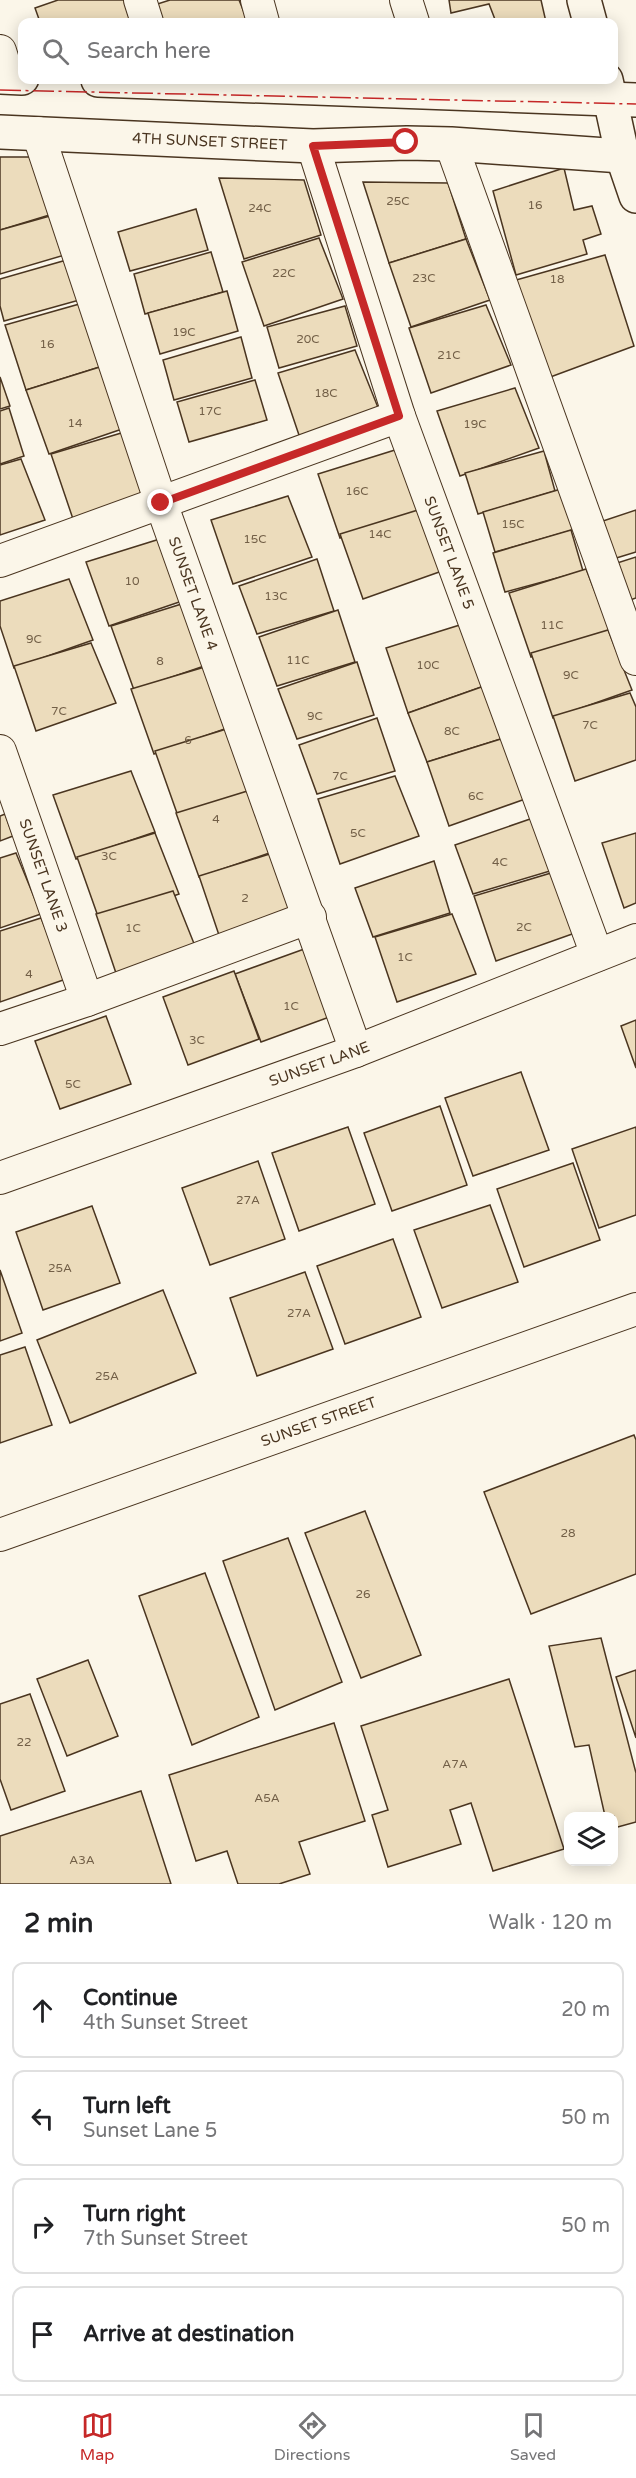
<!DOCTYPE html>
<meta charset="utf-8">
<style>
body{margin:0;font-family:"Varela Round",sans-serif;background:#f6f6f6;color:#202124}
.controls{position:absolute;right:18px;bottom:18px;display:grid;overflow:hidden;border-radius:12px;box-shadow:0 3px 15px #0003}
.controls button{width:54px;height:54px;display:grid;place-items:center;padding:0;border:0;border-bottom:2px solid #e0e0e0;background:#fff;color:#202124;font:30px sans-serif}
.stop{position:absolute;width:18px;height:18px;margin:-14px;border:4px solid #c62828;border-radius:50%;background:#fff}
.stop.end{background:#c62828;border-color:#fff;box-shadow:0 2px 6px #0008}
.list{margin:0;padding:0;list-style:none}
h2{display:flex;justify-content:space-between;align-items:center;height:78px;margin:0;padding:0 24px;font-size:26px}
h2 small{font-size:20px;font-weight:400;color:#757577}
.list li{display:grid;grid-template-columns:39px 1fr auto;gap:18px;align-items:center;box-sizing:border-box;height:96px;margin:0 12px 12px;padding:0 12px;border:2px solid #e0e0e0;border-radius:12px}
.list b{display:block;font-size:22px;white-space:nowrap}
.list p{margin:0;font-size:20px;white-space:nowrap;color:#757577}
.list em{font-size:20px;font-style:normal;color:#757577}
.icon{flex:none;width:33px;height:33px;fill:none;stroke:currentColor;stroke-width:2;stroke-linecap:round;stroke-linejoin:round}
.map{position:relative;flex:none;width:636px;height:1884px;overflow:hidden}
.search{position:absolute;background:#fff;box-shadow:0 3px 15px #0003;left:18px;right:18px;top:18px;height:66px;display:flex;align-items:center;gap:15px;box-sizing:border-box;padding:0 21px;border-radius:12px;color:#757577;font-size:22px}
.sheet{height:510px;background:#fff}
nav{display:flex;justify-content:space-around;align-items:center;box-sizing:border-box;height:84px;border-top:2px solid #e0e0e0;background:#fff;font-size:16px;color:#757577}
nav a{display:grid;justify-items:center;gap:3px}
nav .on{color:#c62828}
.map>svg:first-child{display:block}
.building{fill:#ecdcbc;stroke:#4a3520;stroke-width:1.5}
.lines{fill:none;stroke-linecap:round;stroke-linejoin:round}
.street-casing{stroke:#4a3520;stroke-width:34}
.secondary-casing{stroke:#4a3520;stroke-width:36}
.street{stroke:#fbf6e9;stroke-width:32}
.secondary{stroke:#fbf6e9;stroke-width:33}
.power{stroke:#c62828;stroke-width:1.5;stroke-dasharray:21 4.5 3 4.5;stroke-linecap:butt}
.route{stroke:#c62828;stroke-width:8}
.labels{text-anchor:middle;stroke-width:4.5;stroke-linejoin:round;paint-order:stroke}
.number-label{font-size:12px;fill:#725f47}
.street-label{font-size:15px;fill:#4a3520;stroke:#fbf6e9}
</style>
<div class="map">
<svg width="636" height="1884" viewBox="0 0 636 1884">
<rect width="100%" height="100%" fill="#fbf6e9"/>
<g class="building">
<polygon points="58,0 124,0 133,22 40,22 35,8"/>
<polygon points="170,0 239,0 248,22 154,22 148,7"/>
<polygon points="449,0 541,0 546,22 496,22 489,4 451,13"/>
<polygon points="0,157 38,157 56,213 0,230"/>
<polygon points="564,168 574,210 592,206 601,234 583,240 587,254 516,275 493,191"/>
<polygon points="219,178 304,180 321,235 244,259"/>
<polygon points="363,182 448,183 466,239 389,263"/>
<polygon points="196,209 208,250 130,271 118,232"/>
<polygon points="57,214 68,254 0,274 0,230"/>
<polygon points="319,238 343,299 264,326 242,262"/>
<polygon points="466,239 490,300 411,327 389,263"/>
<polygon points="211,252 223,292 145,314 134,274"/>
<polygon points="605,255 634,346 545,379 509,282"/>
<polygon points="70,259 83,299 4,321 0,306 0,279"/>
<polygon points="227,291 238,331 160,354 148,313"/>
<polygon points="83,303 103,366 26,390 5,325"/>
<polygon points="486,305 511,365 431,393 409,328"/>
<polygon points="345,306 357,346 279,368 267,327"/>
<polygon points="241,337 252,378 174,400 163,360"/>
<polygon points="355,350 379,410 300,438 278,373"/>
<polygon points="103,366 128,427 49,454 26,390"/>
<polygon points="0,377 10,406 0,409"/>
<polygon points="255,380 267,420 189,442 177,402"/>
<polygon points="515,388 539,448 460,476 437,411"/>
<polygon points="9,408 24,456 0,464 0,411"/>
<polygon points="128,431 152,491 73,519 51,454"/>
<polygon points="395,450 419,511 340,538 318,474"/>
<polygon points="544,451 555,491 478,514 465,473"/>
<polygon points="21,459 45,520 0,535 0,465"/>
<polygon points="561,489 573,530 495,552 483,512"/>
<polygon points="288,496 312,557 233,584 211,520"/>
<polygon points="418,510 442,571 363,599 340,534"/>
<polygon points="636,510 636,552 613,559 600,522"/>
<polygon points="571,530 583,571 505,592 493,553"/>
<polygon points="163,538 188,599 109,626 86,562"/>
<polygon points="636,557 636,598 627,601 614,564"/>
<polygon points="317,559 334,611 257,634 239,586"/>
<polygon points="586,569 610,630 531,657 509,593"/>
<polygon points="69,579 93,640 14,668 0,626 0,601"/>
<polygon points="188,602 213,663 134,690 111,626"/>
<polygon points="338,610 355,662 277,686 259,637"/>
<polygon points="463,624 487,685 408,713 386,648"/>
<polygon points="608,630 632,690 553,718 531,653"/>
<polygon points="91,643 116,703 36,731 14,666"/>
<polygon points="357,662 374,715 297,739 278,689"/>
<polygon points="208,666 233,726 154,754 131,689"/>
<polygon points="487,685 504,738 427,762 408,713"/>
<polygon points="630,693 636,707 636,760 575,781 553,716"/>
<polygon points="377,718 395,771 317,794 299,745"/>
<polygon points="233,727 257,788 178,816 155,751"/>
<polygon points="504,738 528,798 449,826 427,762"/>
<polygon points="131,771 155,832 76,859 53,795"/>
<polygon points="395,776 419,836 340,864 318,799"/>
<polygon points="254,789 278,850 199,877 176,813"/>
<polygon points="5,814 13,836 0,841 0,816"/>
<polygon points="533,818 550,871 473,894 455,845"/>
<polygon points="155,833 179,894 100,922 77,857"/>
<polygon points="636,833 636,903 624,908 602,843"/>
<polygon points="276,852 301,913 221,941 199,876"/>
<polygon points="16,853 41,914 0,928 0,858"/>
<polygon points="434,861 450,913 373,937 355,888"/>
<polygon points="551,873 575,933 496,961 474,896"/>
<polygon points="173,891 197,951 118,979 96,914"/>
<polygon points="452,914 476,974 397,1002 375,937"/>
<polygon points="41,918 66,979 0,1002 0,931"/>
<polygon points="307,948 332,1016 261,1042 235,974"/>
<polygon points="234,971 259,1039 188,1065 163,997"/>
<polygon points="106,1016 131,1084 60,1109 35,1041"/>
<polygon points="636,1020 636,1068 621,1026"/>
<polygon points="521,1072 549,1150 473,1176 445,1098"/>
<polygon points="440,1106 467,1185 392,1211 364,1133"/>
<polygon points="348,1127 375,1204 299,1231 272,1153"/>
<polygon points="636,1127 636,1215 599,1228 572,1149"/>
<polygon points="258,1161 285,1239 210,1265 182,1188"/>
<polygon points="573,1163 600,1240 524,1267 497,1189"/>
<polygon points="490,1205 518,1282 442,1308 414,1230"/>
<polygon points="92,1206 120,1283 43,1310 16,1232"/>
<polygon points="393,1239 421,1317 345,1344 317,1266"/>
<polygon points="0,1270 22,1333 0,1341"/>
<polygon points="305,1272 333,1349 257,1376 230,1298"/>
<polygon points="163,1290 196,1373 70,1423 37,1340"/>
<polygon points="25,1347 52,1425 0,1443 0,1355"/>
<polygon points="634,1435 636,1440 636,1574 531,1614 484,1492"/>
<polygon points="365,1511 421,1655 361,1678 305,1533"/>
<polygon points="288,1538 342,1682 275,1710 223,1561"/>
<polygon points="205,1573 259,1717 192,1745 139,1596"/>
<polygon points="601,1638 636,1773 636,1822 614,1828 614,1816 605,1816 589,1745 575,1747 549,1646"/>
<polygon points="88,1660 118,1736 67,1756 37,1679"/>
<polygon points="636,1670 636,1738 616,1677"/>
<polygon points="509,1679 564,1849 493,1871 471,1803 450,1810 461,1844 388,1867 372,1815 388,1810 361,1726"/>
<polygon points="30,1694 65,1791 11,1810 0,1779 0,1704"/>
<polygon points="334,1723 365,1821 299,1842 310,1874 279,1884 238,1884 227,1851 196,1861 169,1775"/>
<polygon points="141,1791 171,1884 0,1884 0,1836"/>
</g>
<g class="lines">
<defs>
<g id="street">
<polyline points="140,0 147,22"/>
<polyline points="257,0 263,22"/>
<polyline points="406,0 413,22"/>
<polyline points="0,51 8,77"/>
<path id="s1" d="M38 133 161 503 356 1051"/>
<polyline points="451,144 636,659"/>
<path id="s2" d="M313 146 399 416 597 955"/>
<polyline points="0,561 399,416"/>
<path id="s3" d="M0 751 87 1000"/>
<polyline points="0,1029 87,1000 310,917"/>
<path id="s4" d="M0 1178 356 1051 636 940"/>
<path id="s5" d="M0 1535 636 1309"/>
</g>
<g id="secondary">
<polyline points="584,0 590,22"/>
<polyline points="0,77 22,78"/>
<polyline points="98,80 636,100"/>
<polyline points="606,80 623,158 636,196"/>
<path id="s6" d="M0 132 313 146 407 143 451 144 636 157"/>
</g>
</defs>
<use href="#street" class="street-casing"/>
<use href="#secondary" class="secondary-casing"/>
<use href="#street" class="street"/>
<use href="#secondary" class="secondary"/>
<polyline class="power" points="0,90 636,104"/>
</g>
<g class="lines">
<polyline class="route" points="161,503 399,416 313,146 406,142"/>
</g>
<g class="labels">
<g class="number-label">
<text x="398" y="205">25C</text>
<text x="535" y="209">16</text>
<text x="260" y="212">24C</text>
<text x="284" y="277">22C</text>
<text x="424" y="282">23C</text>
<text x="557" y="283">18</text>
<text x="184" y="336">19C</text>
<text x="308" y="343">20C</text>
<text x="47" y="348">16</text>
<text x="449" y="359">21C</text>
<text x="326" y="397">18C</text>
<text x="210" y="415">17C</text>
<text x="75" y="427">14</text>
<text x="475" y="428">19C</text>
<text x="357" y="495">16C</text>
<text x="513" y="528">15C</text>
<text x="380" y="538">14C</text>
<text x="255" y="543">15C</text>
<text x="132" y="585">10</text>
<text x="276" y="600">13C</text>
<text x="552" y="629">11C</text>
<text x="34" y="643">9C</text>
<text x="298" y="664">11C</text>
<text x="160" y="665">8</text>
<text x="428" y="669">10C</text>
<text x="571" y="679">9C</text>
<text x="59" y="715">7C</text>
<text x="315" y="720">9C</text>
<text x="590" y="729">7C</text>
<text x="452" y="735">8C</text>
<text x="188" y="744">6</text>
<text x="340" y="780">7C</text>
<text x="476" y="800">6C</text>
<text x="216" y="823">4</text>
<text x="358" y="837">5C</text>
<text x="109" y="860">3C</text>
<text x="500" y="866">4C</text>
<text x="245" y="902">2</text>
<text x="524" y="931">2C</text>
<text x="133" y="932">1C</text>
<text x="405" y="961">1C</text>
<text x="29" y="978">4</text>
<text x="291" y="1010">1C</text>
<text x="197" y="1044">3C</text>
<text x="73" y="1088">5C</text>
<text x="248" y="1204">27A</text>
<text x="60" y="1272">25A</text>
<text x="299" y="1317">27A</text>
<text x="107" y="1380">25A</text>
<text x="568" y="1537">28</text>
<text x="363" y="1598">26</text>
<text x="24" y="1746">22</text>
<text x="455" y="1768">A7A</text>
<text x="267" y="1802">A5A</text>
<text x="82" y="1864">A3A</text>
</g>
<g class="street-label">
<text dy="5" stroke="none"><textPath href="#s6" startOffset="210">4TH SUNSET STREET</textPath></text>
<text dy="5" stroke="none"><textPath href="#s2" startOffset="429">SUNSET LANE 5</textPath></text>
<text dy="5" stroke="none"><textPath href="#s1" startOffset="486">SUNSET LANE 4</textPath></text>
<text dy="5" stroke="none"><textPath href="#s3" startOffset="132">SUNSET LANE 3</textPath></text>
<text dy="5" stroke="none"><textPath href="#s4" startOffset="339">SUNSET LANE</textPath></text>
<text dy="5" stroke="none"><textPath href="#s5" startOffset="338">SUNSET STREET</textPath></text>
</g>
</g>
</svg>
<div class="controls">
<button><svg class="icon" aria-label="layers" viewBox="0 0 24 24"><path d="M12 4l9 5-9 5-9-5zM3 14l9 5 9-5"/></svg></button>
</div>
<div class="stop" style="left:406px;top:142px"></div>
<div class="stop end" style="left:161px;top:503px"></div>
<div class="search"><svg class="icon" aria-label="search" viewBox="0 0 24 24"><circle cx="10" cy="10" r="6"/><path d="M15 15l6 6"/></svg>Search here</div>
</div>
<section class="sheet">
<h2>2 min<small>Walk · 120 m</small></h2>
<ul class="list">
<li><svg class="icon" aria-label="ahead" viewBox="0 0 24 24"><path d="M12 20V5M6 11l6-6 6 6"/></svg><div><b>Continue</b><p>4th Sunset Street</p></div><em>20 m</em></li>
<li><svg class="icon" aria-label="left" viewBox="0 0 24 24"><path d="M17 20v-9H6M10 6l-5 5 5 5"/></svg><div><b>Turn left</b><p>Sunset Lane 5</p></div><em>50 m</em></li>
<li><svg class="icon" aria-label="right" viewBox="0 0 24 24"><path d="M7 20v-9h11M14 6l5 5-5 5"/></svg><div><b>Turn right</b><p>7th Sunset Street</p></div><em>50 m</em></li>
<li><svg class="icon" aria-label="arrive" viewBox="0 0 24 24"><path d="M6 21V4h12l-3 4 3 4H6"/></svg><div><b>Arrive at destination</b></div></li>
</ul>
</section>
<nav>
<a class="on"><svg class="icon" aria-label="map" viewBox="0 0 24 24"><path d="M3 6l6-2 6 2 6-2v14l-6 2-6-2-6 2zM9 4v14M15 6v14"/></svg>Map</a>
<a><svg class="icon" aria-label="directions" viewBox="0 0 24 24"><path d="M12 3l9 9-9 9-9-9zM9 14v-3h6M13 9l2 2-2 2"/></svg>Directions</a>
<a><svg class="icon" aria-label="saved" viewBox="0 0 24 24"><path d="M7 4h10v16l-5-4-5 4z"/></svg>Saved</a>
</nav>
